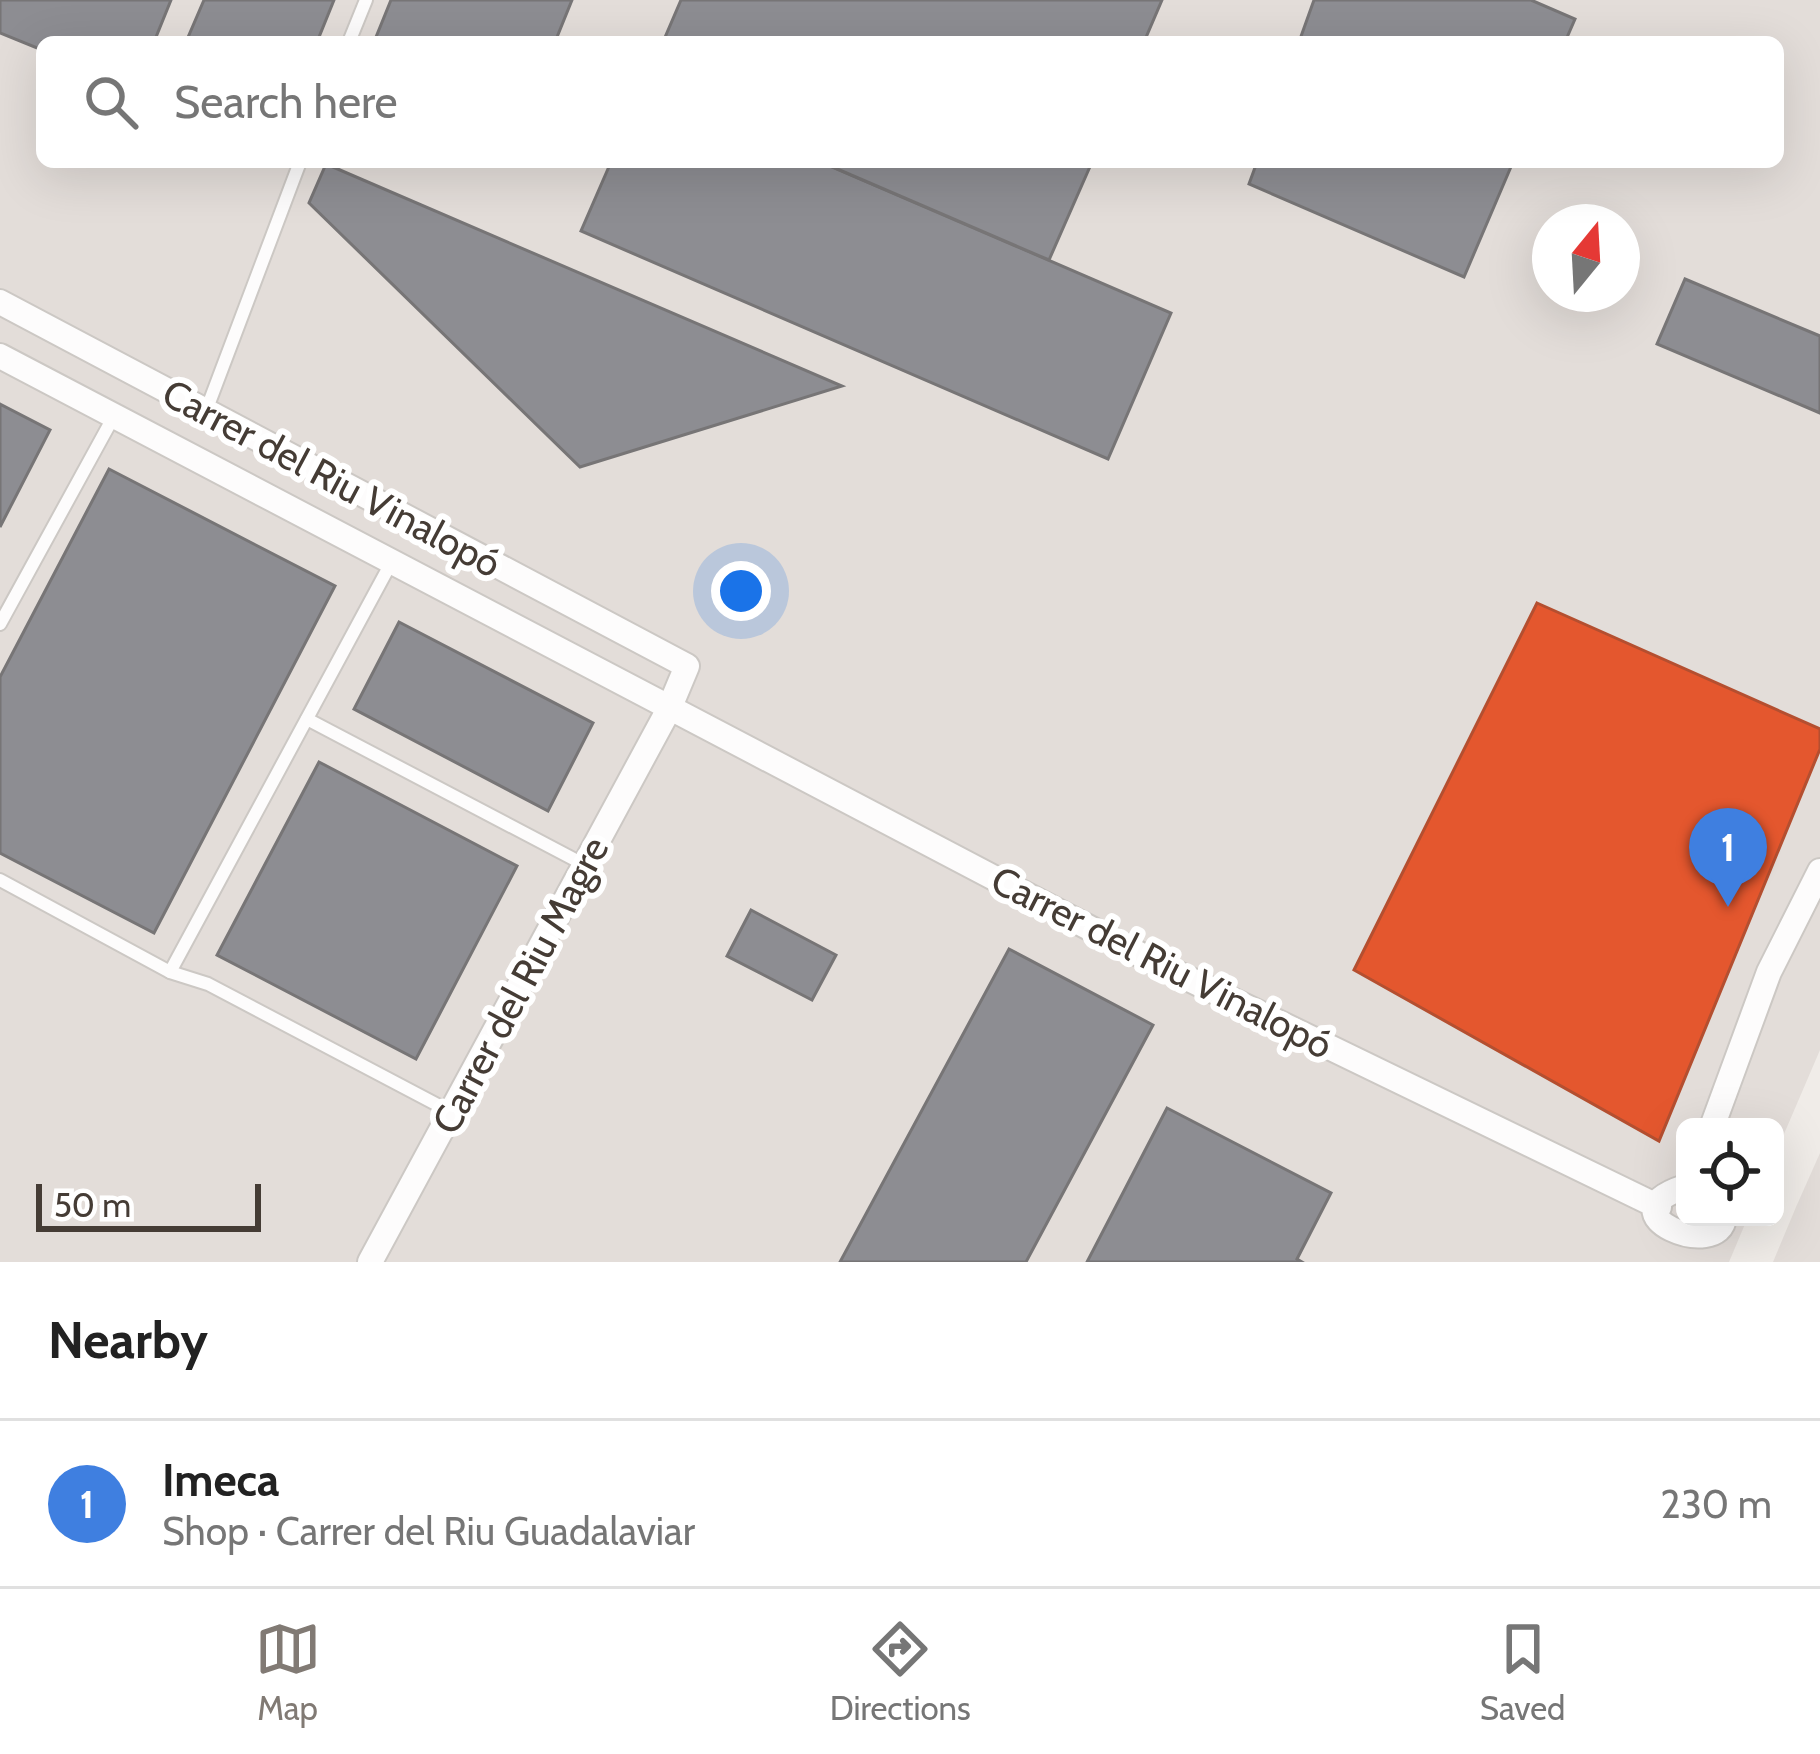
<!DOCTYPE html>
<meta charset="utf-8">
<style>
body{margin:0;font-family:Cabin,sans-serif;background:#f6f6f6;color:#222}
.controls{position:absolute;right:36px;bottom:36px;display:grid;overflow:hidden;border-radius:18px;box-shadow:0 12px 48px #0002}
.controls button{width:108px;height:108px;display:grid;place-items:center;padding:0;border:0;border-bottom:3px solid #e0e0e0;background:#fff;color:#222;font:60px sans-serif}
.compass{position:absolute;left:1532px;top:204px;width:108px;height:108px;border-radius:50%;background:#fff;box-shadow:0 12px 48px #0002;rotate:18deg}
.scale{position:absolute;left:36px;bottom:30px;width:225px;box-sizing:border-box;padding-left:12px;border:6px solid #453c35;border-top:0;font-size:33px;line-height:42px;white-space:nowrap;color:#453c35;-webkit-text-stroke:9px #fff;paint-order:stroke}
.you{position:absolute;left:741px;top:591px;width:42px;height:42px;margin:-30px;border:9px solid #fff;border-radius:50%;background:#1a73e8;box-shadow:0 0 0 18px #1a73e833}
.badge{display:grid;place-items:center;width:78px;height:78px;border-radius:50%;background:#817a74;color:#fff;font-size:39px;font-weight:700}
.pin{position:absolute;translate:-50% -99px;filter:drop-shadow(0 3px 6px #0008)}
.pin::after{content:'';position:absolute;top:63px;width:42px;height:36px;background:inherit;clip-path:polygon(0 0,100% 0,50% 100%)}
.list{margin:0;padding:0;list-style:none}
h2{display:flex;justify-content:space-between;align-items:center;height:156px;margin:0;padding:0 48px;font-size:51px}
h2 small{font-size:39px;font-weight:400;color:#767676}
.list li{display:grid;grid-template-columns:78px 1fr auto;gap:36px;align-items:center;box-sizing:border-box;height:168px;padding:0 48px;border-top:3px solid #e0e0e0}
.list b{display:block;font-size:45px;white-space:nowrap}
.list p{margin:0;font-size:39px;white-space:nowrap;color:#767676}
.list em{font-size:39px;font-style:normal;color:#767676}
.icon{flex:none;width:66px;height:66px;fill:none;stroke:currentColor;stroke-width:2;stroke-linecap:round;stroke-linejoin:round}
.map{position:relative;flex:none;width:1820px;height:1262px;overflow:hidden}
.search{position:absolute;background:#fff;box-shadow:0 12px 48px #0002;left:36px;right:36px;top:36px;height:132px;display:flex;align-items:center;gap:30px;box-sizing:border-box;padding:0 42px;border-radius:18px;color:#767676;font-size:45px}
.sheet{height:324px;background:#fff}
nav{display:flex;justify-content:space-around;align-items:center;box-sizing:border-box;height:168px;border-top:3px solid #e0e0e0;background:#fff;font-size:33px;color:#767676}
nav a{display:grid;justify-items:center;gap:6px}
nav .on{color:#817a74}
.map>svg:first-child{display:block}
.industrial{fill:#e3ddd9;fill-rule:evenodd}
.shops{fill:#e4572e;stroke:#b44f30;stroke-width:3}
.industry{fill:#8d8d92;stroke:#777576;stroke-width:3}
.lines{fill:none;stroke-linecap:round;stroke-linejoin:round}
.lane-casing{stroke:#ccc8c4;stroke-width:16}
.street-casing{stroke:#ccc8c4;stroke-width:28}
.lane{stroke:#fdfcfc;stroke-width:12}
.street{stroke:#fdfcfc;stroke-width:24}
.labels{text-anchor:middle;stroke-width:12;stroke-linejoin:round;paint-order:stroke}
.street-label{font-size:39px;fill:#453c35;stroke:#fff}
</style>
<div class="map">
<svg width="1820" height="1262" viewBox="0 0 1820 1262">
<rect width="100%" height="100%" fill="#f0ece8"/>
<g class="industrial">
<path d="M0 0H1820V1050L1775 1155V1127H1685V1217H1748L1729 1262H0ZM42 42H1778V162H42ZM1550 222H1622V294H1550Z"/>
<polygon points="1820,1153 1820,1262 1773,1262 1796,1207"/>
</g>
<polygon class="shops" points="1537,603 1820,729 1820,749 1659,1141 1354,970"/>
<g class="industry">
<polygon points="0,0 171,0 154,42 42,42 42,50 0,33"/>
<polygon points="204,0 334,0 317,42 186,42"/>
<polygon points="391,0 572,0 555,42 374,42"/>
<polygon points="681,0 1162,0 1144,42 663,42"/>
<polygon points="1314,0 1531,0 1575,19 1565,42 1299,42"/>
<polygon points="611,162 821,162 1171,313 1108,459 581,231"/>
<polygon points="821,162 1092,162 1049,260"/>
<polygon points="1257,162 1513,162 1464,277 1249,184"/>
<polygon points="326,164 842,386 580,467 309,203"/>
<polygon points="1685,279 1820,336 1820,413 1657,344"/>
<polygon points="0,404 50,430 0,527"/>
<polygon points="109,469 335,586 154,933 0,853 0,677"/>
<polygon points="399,622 593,723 548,811 354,709"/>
<polygon points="319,762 517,866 416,1059 217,955"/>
<polygon points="751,910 836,955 812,1000 727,956"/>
<polygon points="1009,949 1153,1025 1026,1262 840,1262"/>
<polygon points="1167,1108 1331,1193 1297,1259 1302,1262 1087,1262"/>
</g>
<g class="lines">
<defs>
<g id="lane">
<polyline points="349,42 366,0"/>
<polyline points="206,411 300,162"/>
<polyline points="0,624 114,416"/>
<polyline points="307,719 585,865"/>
<polyline points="0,880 170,972 208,984 451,1112"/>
<polyline points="170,972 391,563"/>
</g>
<g id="street">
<polyline points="0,302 687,666 669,709 370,1262"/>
<polyline points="0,356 1160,965 1659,1207"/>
<polyline points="1712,1127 1769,972 1820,871"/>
<path d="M1685 1187C1599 1214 1722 1262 1724 1217"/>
</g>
</defs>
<use href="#lane" class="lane-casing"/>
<use href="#street" class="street-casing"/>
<use href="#lane" class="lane"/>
<use href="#street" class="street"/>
</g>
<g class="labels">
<g class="street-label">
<text transform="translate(332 478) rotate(28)" y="14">Carrer del Riu Vinalopó</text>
<text transform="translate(1162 962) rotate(27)" y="14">Carrer del Riu Vinalopó</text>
<text transform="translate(520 985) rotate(-62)" y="14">Carrer del Riu Magre</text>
</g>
</g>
</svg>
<div class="controls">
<button><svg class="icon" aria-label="locate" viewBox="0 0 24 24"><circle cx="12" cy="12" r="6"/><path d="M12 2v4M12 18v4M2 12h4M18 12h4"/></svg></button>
</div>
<svg class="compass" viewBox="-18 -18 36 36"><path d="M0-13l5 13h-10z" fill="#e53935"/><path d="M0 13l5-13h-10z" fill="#767676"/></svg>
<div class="scale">50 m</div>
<div class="you"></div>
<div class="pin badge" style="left:1728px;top:907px;background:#3f7fe0">1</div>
<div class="search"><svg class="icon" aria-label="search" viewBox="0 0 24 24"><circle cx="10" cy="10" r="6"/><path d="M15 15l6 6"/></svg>Search here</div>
</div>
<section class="sheet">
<h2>Nearby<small></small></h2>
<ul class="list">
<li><span class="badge" style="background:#3f7fe0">1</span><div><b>Imeca</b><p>Shop · Carrer del Riu Guadalaviar</p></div><em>230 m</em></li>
</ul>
</section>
<nav>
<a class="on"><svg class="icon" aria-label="map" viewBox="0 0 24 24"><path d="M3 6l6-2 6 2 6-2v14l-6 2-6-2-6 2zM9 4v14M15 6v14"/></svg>Map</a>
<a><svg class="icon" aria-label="directions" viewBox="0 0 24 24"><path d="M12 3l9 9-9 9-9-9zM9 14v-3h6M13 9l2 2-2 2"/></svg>Directions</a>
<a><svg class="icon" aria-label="saved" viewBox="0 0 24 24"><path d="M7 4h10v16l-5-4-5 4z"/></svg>Saved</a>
</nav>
